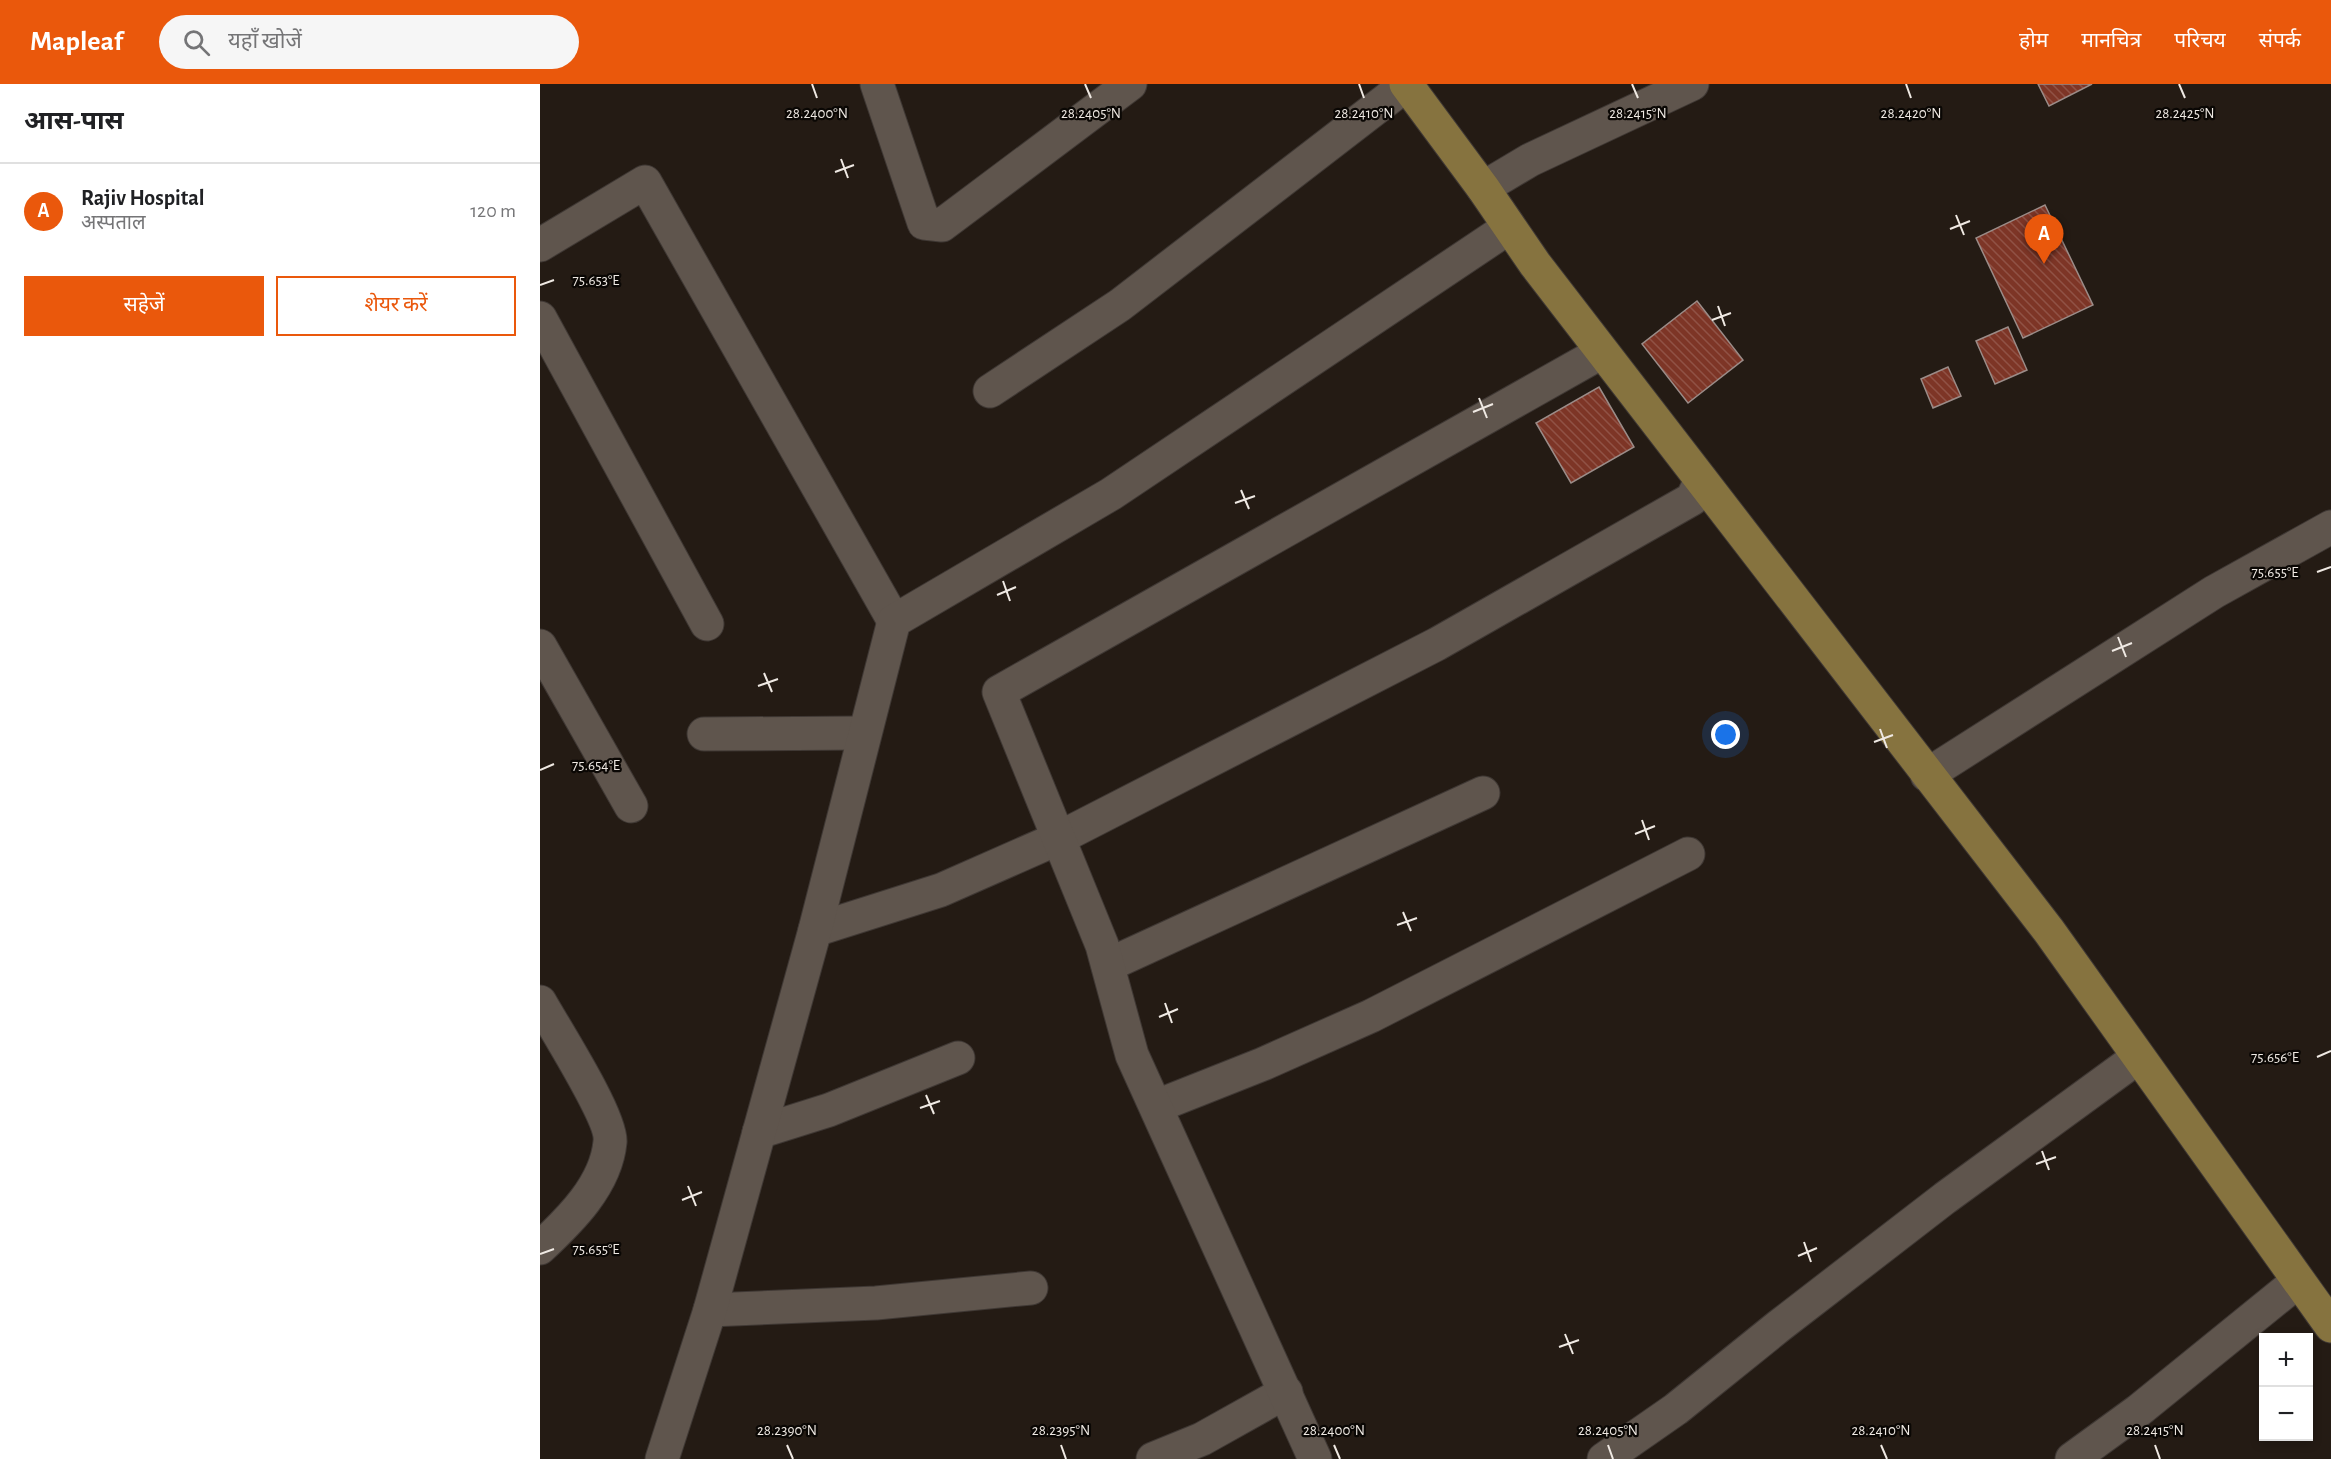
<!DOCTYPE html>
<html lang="hi">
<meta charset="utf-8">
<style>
body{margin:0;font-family:"Alegreya Sans","Noto Sans Devanagari",sans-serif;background:#f6f6f6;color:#202124}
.controls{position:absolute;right:18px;bottom:18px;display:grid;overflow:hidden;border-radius:0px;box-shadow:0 3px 9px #0003}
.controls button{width:54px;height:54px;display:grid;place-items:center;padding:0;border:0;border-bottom:2px solid #e0e0e0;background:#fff;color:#202124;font:30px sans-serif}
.you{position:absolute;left:1186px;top:651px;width:21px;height:21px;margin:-15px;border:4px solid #fff;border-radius:50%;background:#1a73e8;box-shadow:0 0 0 9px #1a73e833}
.badge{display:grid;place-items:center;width:39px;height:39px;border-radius:50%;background:#ea580c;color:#fff;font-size:20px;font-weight:700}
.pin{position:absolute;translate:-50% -50px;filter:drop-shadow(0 2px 3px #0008)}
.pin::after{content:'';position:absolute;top:32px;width:21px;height:18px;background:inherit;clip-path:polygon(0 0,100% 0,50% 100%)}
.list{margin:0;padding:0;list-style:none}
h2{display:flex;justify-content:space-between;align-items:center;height:78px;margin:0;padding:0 24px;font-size:26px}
h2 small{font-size:20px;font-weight:400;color:#757577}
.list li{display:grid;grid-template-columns:39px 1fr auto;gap:18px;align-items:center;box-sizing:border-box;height:96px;padding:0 24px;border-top:2px solid #e0e0e0}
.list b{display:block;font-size:22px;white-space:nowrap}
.list p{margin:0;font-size:20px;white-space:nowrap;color:#757577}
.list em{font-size:20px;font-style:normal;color:#757577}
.actions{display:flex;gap:12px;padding:18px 24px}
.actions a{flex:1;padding:14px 0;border:2px solid #ea580c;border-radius:0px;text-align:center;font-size:21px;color:#ea580c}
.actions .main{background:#ea580c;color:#fff}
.icon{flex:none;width:33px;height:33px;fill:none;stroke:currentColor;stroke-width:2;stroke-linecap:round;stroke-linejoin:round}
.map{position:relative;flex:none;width:1791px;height:1375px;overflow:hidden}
header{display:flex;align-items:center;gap:36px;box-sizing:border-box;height:84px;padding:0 30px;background:#ea580c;color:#fff}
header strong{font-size:28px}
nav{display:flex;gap:33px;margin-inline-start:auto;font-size:21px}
.search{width:420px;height:54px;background:#f6f6f6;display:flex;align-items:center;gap:15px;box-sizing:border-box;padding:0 21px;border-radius:33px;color:#757577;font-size:22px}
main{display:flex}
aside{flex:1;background:#fff}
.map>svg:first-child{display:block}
.building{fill:url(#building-back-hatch);stroke:#9b8c88;stroke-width:1.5}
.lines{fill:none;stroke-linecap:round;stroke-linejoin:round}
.minor-casing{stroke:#3f3834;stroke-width:35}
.major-casing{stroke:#3f3834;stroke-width:35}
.minor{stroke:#5f554d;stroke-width:33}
.major{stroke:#86733f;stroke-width:33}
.ticks{fill:none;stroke:#efe9e3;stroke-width:2}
.ticks-label{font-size:15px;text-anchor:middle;fill:#efe9e3;stroke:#0a0704;stroke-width:4.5;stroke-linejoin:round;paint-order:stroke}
</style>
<header>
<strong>Mapleaf</strong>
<div class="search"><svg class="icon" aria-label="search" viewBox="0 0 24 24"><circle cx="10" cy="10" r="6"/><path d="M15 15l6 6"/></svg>यहाँ खोजें</div>
<nav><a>होम</a><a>मानचित्र</a><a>परिचय</a><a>संपर्क</a></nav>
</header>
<main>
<aside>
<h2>आस-पास<small></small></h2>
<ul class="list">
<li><span class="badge">A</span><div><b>Rajiv Hospital</b><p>अस्पताल</p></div><em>120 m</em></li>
</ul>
<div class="actions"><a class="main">सहेजें</a><a>शेयर करें</a></div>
</aside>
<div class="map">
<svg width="1791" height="1375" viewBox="0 0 1791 1375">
<defs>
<pattern id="building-back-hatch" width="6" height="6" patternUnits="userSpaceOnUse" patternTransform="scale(1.5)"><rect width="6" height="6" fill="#7d3526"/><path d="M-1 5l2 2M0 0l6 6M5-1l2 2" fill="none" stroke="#905245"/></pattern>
</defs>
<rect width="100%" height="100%" fill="#241b14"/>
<g class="building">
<polygon points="1498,0 1552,0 1509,22"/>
<polygon points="1505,121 1553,221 1483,254 1436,154"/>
<polygon points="1157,217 1203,276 1148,319 1102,260"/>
<polygon points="1468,243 1487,286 1455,300 1436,257"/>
<polygon points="1408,283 1421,312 1393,324 1381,295"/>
<polygon points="1059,303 1094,363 1031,399 996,339"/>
</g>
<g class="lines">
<defs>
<g id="minor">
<polyline points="337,0 384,139 402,141 590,0"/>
<polyline points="943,104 990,76 1152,0"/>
<polyline points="0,161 105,98 354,537"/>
<polyline points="0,234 167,540"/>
<polyline points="450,307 580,221 866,1"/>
<polyline points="0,562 91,722"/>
<polyline points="164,650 324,649"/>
<polyline points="1387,691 1674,508 1791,443"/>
<polyline points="275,846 401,806 519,754 897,560 1152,415 1161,396"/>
<polyline points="568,881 943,709"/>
<path d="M0 918C14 943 73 1035 70 1058 66 1101 30 1136 0 1164"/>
<polyline points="617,1022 723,980 831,932 1148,770"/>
<polyline points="219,1048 289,1026 418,974"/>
<polyline points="170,1226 336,1219 491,1204"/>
<polyline points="122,1375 170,1226 275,846 354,537 571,410 968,144"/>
<polyline points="613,1375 662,1355 746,1308"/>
<polyline points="775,1375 592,971 562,861 459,608 1062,268"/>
<polyline points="1064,1375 1136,1325 1239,1242 1405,1114 1597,974"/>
<polyline points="1532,1375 1598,1327 1757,1198"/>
</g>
<polyline id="major" points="866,0 943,104 995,180 1509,847 1791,1242"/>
</defs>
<use href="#minor" class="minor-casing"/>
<use href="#major" class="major-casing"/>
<use href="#minor" class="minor"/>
<use href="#major" class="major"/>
</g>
<path class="ticks" d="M272 0 277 14M545 0 551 14M819 0 824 14M1092 0 1098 14M1366 0 1371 14M1639 0 1645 14M301 75 308 94M295 88 314 81M1416 131 1424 151M1410 145 1430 137M0 201 14 196M1178 222 1185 242M1172 236 1191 229M939 314 947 334M933 328 953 320M701 406 709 425M695 419 715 412M1777 488 1791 483M463 497 470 517M457 511 476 503M1578 553 1586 573M1572 567 1592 559M224 589 232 608M218 602 238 595M1340 645 1347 664M1334 658 1353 651M0 686 14 680M1102 736 1109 756M1095 750 1115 742M863 828 871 847M857 841 877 834M625 919 632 939M619 933 638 925M1777 973 1791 967M386 1011 394 1030M380 1024 400 1017M1502 1067 1509 1086M1496 1080 1516 1073M148 1102 156 1122M142 1116 162 1108M1264 1158 1271 1178M0 1170 14 1165M1258 1172 1277 1164M1025 1250 1033 1270M1019 1263 1039 1256M247 1361 253 1375M521 1361 526 1375M794 1361 800 1375M1068 1361 1073 1375M1341 1361 1347 1375M1615 1361 1620 1375"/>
<g class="ticks-label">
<text x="1371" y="34">28.2420°N</text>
<text x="277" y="34">28.2400°N</text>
<text x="551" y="34">28.2405°N</text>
<text x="824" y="34">28.2410°N</text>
<text x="1098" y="34">28.2415°N</text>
<text x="1645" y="34">28.2425°N</text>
<text x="56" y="201">75.653°E</text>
<text x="1735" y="493">75.655°E</text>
<text x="56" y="686">75.654°E</text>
<text x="1735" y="978">75.656°E</text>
<text x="56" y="1170">75.655°E</text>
<text x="247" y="1351">28.2390°N</text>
<text x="521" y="1351">28.2395°N</text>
<text x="794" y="1351">28.2400°N</text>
<text x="1068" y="1351">28.2405°N</text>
<text x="1341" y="1351">28.2410°N</text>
<text x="1615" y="1351">28.2415°N</text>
</g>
</svg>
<div class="controls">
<button>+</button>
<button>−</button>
</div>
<div class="you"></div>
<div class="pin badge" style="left:1504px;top:180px">A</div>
</div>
</main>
